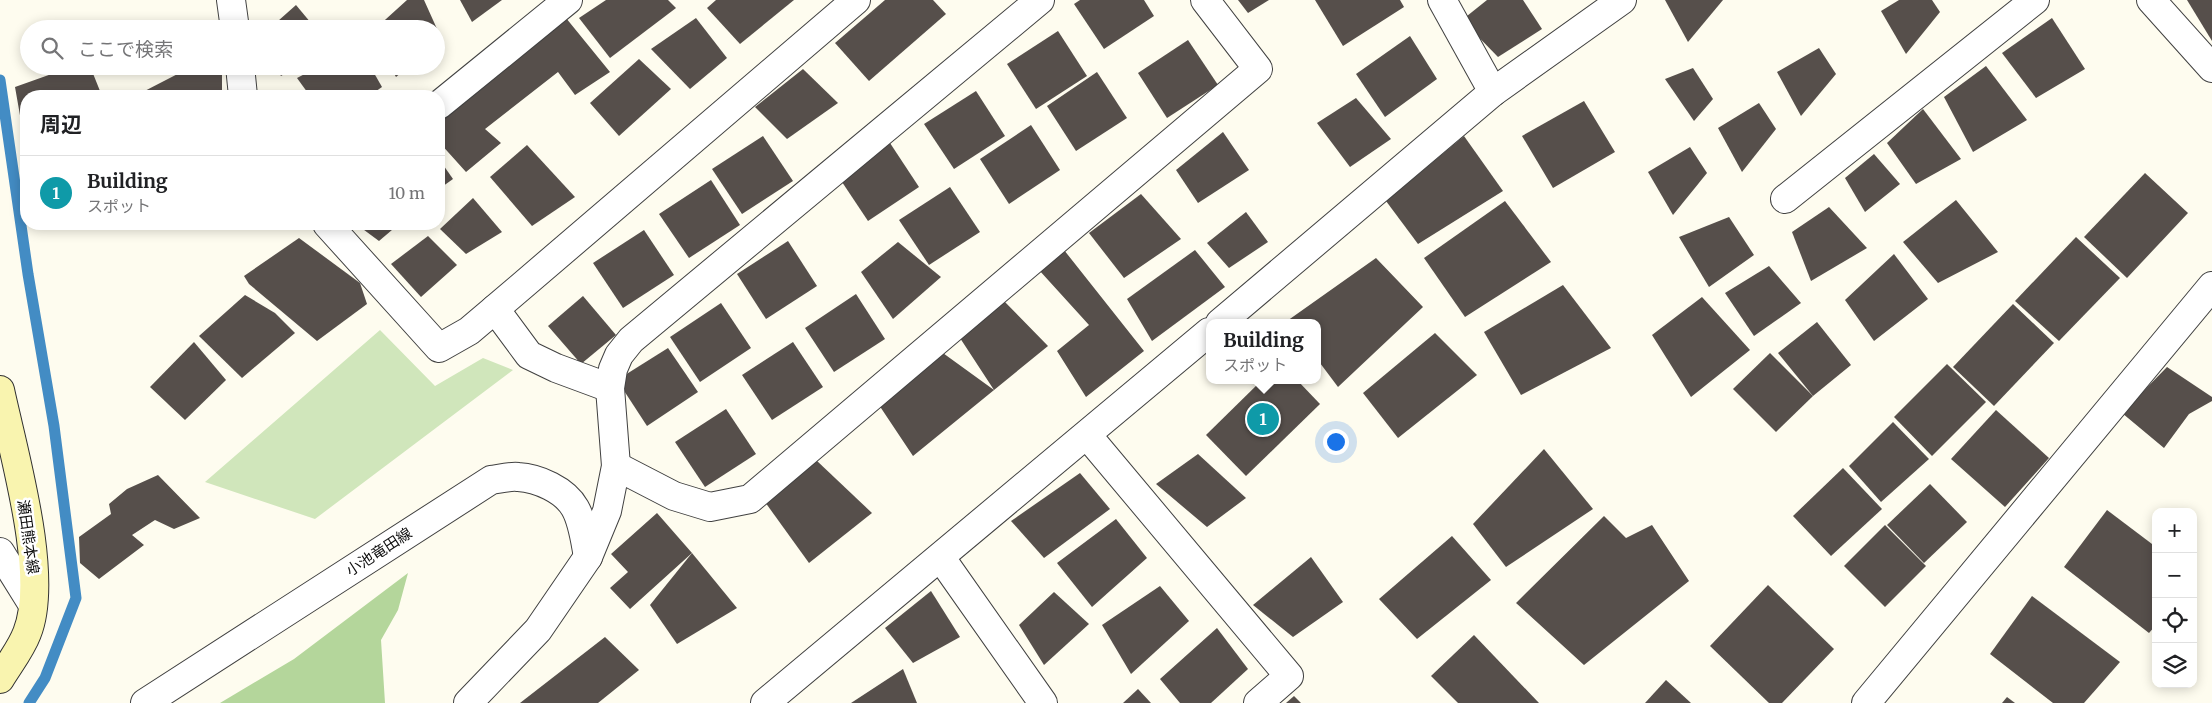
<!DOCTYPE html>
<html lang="ja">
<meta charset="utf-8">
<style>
body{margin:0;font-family:Merriweather,"Noto Sans JP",serif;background:#f2f2f2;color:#202124}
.controls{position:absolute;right:15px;bottom:15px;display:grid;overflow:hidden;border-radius:10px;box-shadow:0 2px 12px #0003}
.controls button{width:45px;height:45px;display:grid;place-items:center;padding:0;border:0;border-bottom:1px solid #e0e0e0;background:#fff;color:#202124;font:25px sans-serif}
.you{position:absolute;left:1335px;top:441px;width:18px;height:18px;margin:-12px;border:4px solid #fff;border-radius:50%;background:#1a73e8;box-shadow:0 0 0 8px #1a73e833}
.badge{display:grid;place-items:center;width:32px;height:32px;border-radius:50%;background:#b42f31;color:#fff;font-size:16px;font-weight:700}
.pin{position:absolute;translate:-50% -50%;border:2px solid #fff;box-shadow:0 1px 5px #0006}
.popup{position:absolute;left:1206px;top:319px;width:115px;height:65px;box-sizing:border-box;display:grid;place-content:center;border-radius:10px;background:#fff;filter:drop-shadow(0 1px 4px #0005);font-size:16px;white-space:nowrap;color:#757577}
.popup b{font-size:19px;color:#202124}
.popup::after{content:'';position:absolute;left:50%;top:100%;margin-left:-10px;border:10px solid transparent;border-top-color:#fff}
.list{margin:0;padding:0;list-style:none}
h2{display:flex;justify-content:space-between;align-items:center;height:65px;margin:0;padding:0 20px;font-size:21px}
h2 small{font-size:16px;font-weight:400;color:#757577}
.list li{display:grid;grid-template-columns:32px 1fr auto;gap:15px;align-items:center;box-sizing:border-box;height:75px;padding:0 20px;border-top:1px solid #e0e0e0}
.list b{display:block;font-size:19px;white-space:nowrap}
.list p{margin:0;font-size:16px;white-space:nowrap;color:#757577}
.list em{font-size:16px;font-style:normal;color:#757577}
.icon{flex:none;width:28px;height:28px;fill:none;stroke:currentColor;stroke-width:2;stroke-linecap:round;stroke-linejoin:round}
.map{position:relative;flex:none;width:2212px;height:703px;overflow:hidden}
.search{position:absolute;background:#fff;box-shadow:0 2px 12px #0003;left:20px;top:20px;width:425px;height:55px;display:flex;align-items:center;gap:12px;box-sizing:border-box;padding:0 18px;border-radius:28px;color:#757577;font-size:19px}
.panel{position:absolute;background:#fff;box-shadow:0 2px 12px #0003;left:20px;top:90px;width:425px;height:140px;border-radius:20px}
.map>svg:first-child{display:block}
.green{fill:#d0e6bb}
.forest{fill:#b4d69b}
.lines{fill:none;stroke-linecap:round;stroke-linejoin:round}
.stream{stroke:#438cc4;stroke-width:11}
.building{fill:#564f4b}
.minor-casing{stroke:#414141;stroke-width:30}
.secondary-casing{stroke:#303030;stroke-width:30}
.minor{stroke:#fff;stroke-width:28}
.secondary{stroke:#f9f4af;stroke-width:28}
.labels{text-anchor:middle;stroke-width:5;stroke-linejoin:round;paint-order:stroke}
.street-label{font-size:15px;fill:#0e0e0e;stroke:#fff}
</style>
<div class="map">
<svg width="2212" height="703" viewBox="0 0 2212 703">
<rect width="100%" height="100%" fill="#fefcef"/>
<polygon class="green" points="380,330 435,386 483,358 513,370 315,519 205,482"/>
<polygon class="forest" points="408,573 398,610 381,640 385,703 220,703 294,659"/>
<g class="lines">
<polyline class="stream" points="0,80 28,274 54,426 76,598 45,678 29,703"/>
</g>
<g class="building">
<polygon points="407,0 424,0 442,40 436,44 436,29 375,29"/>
<polygon points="460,0 502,0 472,22"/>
<polygon points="606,0 668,0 676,8 610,58 579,18"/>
<polygon points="716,0 794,0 740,44 707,8"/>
<polygon points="885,0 933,0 946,14 869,81 835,43"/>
<polygon points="1080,0 1144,0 1154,16 1104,49 1074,4"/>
<polygon points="1238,0 1269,0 1248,13"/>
<polygon points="1315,0 1400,0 1404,7 1343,46"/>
<polygon points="1487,0 1523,0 1542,29 1498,57 1462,20"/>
<polygon points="1665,0 1723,0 1688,42"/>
<polygon points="1899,0 1932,0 1940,12 1906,54 1881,11"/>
<polygon points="2187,0 2212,0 2212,41"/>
<polygon points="296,5 316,29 269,29"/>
<polygon points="566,18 610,72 575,95 558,72 485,129 501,143 466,172 439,142 439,119"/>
<polygon points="696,18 727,58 690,89 651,49"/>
<polygon points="2052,18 2085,69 2036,98 2002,53"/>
<polygon points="1058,31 1087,76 1036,109 1007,64"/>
<polygon points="1410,36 1437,79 1385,117 1356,74"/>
<polygon points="1188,40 1218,85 1167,118 1138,73"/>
<polygon points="1819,48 1836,74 1801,116 1777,72"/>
<polygon points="639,59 671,89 619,136 590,103"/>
<polygon points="74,66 90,66 102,96 26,96 26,138 24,138 15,87"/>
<polygon points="193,66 222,66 222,96 135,96"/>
<polygon points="275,66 297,66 281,76"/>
<polygon points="320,66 370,66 382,87 369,96 310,96 297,78"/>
<polygon points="390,66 409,66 396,77"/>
<polygon points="1986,66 2027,120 1973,152 1944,97"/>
<polygon points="1693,68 1713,99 1694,121 1665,79"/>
<polygon points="803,69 838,103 787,139 755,107"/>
<polygon points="1097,72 1127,118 1076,151 1047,106"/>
<polygon points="976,91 1005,136 954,169 924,124"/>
<polygon points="1356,98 1391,139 1350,167 1317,123"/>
<polygon points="1584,101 1615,152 1553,188 1522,136"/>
<polygon points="1759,103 1776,129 1742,172 1718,128"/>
<polygon points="1923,109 1961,159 1916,184 1887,143"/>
<polygon points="1031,125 1060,170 1009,204 980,159"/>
<polygon points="1223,132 1249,170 1198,203 1176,170"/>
<polygon points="763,136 793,181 742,214 712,169"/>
<polygon points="1464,136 1503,191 1418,244 1386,201"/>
<polygon points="890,143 919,187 868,221 838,176"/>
<polygon points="527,145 575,197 532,226 490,177"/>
<polygon points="1690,147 1707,173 1673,215 1648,172"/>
<polygon points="1874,154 1900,184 1865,212 1845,178"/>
<polygon points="439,159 453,179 439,189"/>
<polygon points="2145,173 2188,213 2127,278 2084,237"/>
<polygon points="711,180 740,225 689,258 659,214"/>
<polygon points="950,187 980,232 929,265 899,220"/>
<polygon points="1141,194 1181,239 1124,278 1089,233"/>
<polygon points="473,198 502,232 466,254 440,229"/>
<polygon points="1956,200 1998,252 1938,283 1903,242"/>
<polygon points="1505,201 1551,262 1465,317 1424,258"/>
<polygon points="1829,207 1867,248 1811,281 1792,232"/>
<polygon points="1246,212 1268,242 1229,268 1207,243"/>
<polygon points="1729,217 1754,255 1709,287 1679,237"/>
<polygon points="356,224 399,224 379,241"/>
<polygon points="644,230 674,275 623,308 593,263"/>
<polygon points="428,236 457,265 421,297 391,264"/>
<polygon points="2076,237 2120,278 2059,341 2015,301"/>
<polygon points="299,238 360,283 367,304 317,341 249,284 244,276"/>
<polygon points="788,241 817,286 766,319 737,274"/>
<polygon points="898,242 941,277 893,319 861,272"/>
<polygon points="1064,250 1144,351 1086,397 1057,351 1089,325 1039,270"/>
<polygon points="1195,250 1225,287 1152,341 1127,299"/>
<polygon points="1894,254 1928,299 1874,341 1845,300"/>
<polygon points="1376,258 1423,307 1338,387 1317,359 1317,323 1289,323 1287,321"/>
<polygon points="1769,266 1801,303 1754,336 1725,293"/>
<polygon points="1563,285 1611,348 1521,395 1484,332"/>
<polygon points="856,294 885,339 834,372 805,328"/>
<polygon points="245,295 275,313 295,333 242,378 199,336"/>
<polygon points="583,296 616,335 581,364 548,326"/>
<polygon points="1702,297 1750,350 1691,397 1652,335"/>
<polygon points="1003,300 1048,346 913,456 877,402 936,348 994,390 960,338"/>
<polygon points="721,303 751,348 700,382 670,337"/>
<polygon points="2013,304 2054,343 1994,406 1953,367"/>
<polygon points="1817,322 1851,365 1813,396 1778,353"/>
<polygon points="1435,333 1477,375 1398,438 1363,393"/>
<polygon points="194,342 226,380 185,420 150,387"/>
<polygon points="793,342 823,387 772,420 742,375"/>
<polygon points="668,348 698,392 647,426 617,380"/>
<polygon points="1770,353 1813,396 1776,432 1733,389"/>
<polygon points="1947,364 1986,402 1932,456 1894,417"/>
<polygon points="2167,367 2212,397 2212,401 2189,414 2164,448 2122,413"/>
<polygon points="1262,380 1297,380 1320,404 1246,476 1206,435"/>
<polygon points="726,409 756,454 705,487 675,442"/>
<polygon points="1996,410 2049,458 2005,507 1951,459"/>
<polygon points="1893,422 1929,459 1881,502 1849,466"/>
<polygon points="1544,449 1593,509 1506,567 1473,524"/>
<polygon points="1198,454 1246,498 1207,527 1156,484"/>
<polygon points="816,460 872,513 809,563 765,502"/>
<polygon points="1843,468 1882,509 1831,556 1793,516"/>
<polygon points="1080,473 1110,509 1044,558 1011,521"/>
<polygon points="158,475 200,518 174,529 155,520 132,535 144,545 99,579 80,563 79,537 111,514 109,504 127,489"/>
<polygon points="1930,484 1967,522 1924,563 1887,525"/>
<polygon points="2107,510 2156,547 2156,625 2149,633 2064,567"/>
<polygon points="657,513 692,553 630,609 610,588 628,572 611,554"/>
<polygon points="1604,516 1626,538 1652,525 1689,581 1584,665 1516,603"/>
<polygon points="1116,519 1147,558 1092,607 1057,563"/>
<polygon points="1885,525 1926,566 1885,607 1844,566"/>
<polygon points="1452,536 1491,580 1417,639 1379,599"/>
<polygon points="692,553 737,608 677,644 650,605"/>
<polygon points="1311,557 1343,602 1293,637 1253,605"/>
<polygon points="1768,585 1834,649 1782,703 1769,703 1710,646"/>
<polygon points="1160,586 1189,621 1131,674 1102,625"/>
<polygon points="931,591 960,637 913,663 885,628"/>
<polygon points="1054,592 1089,624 1044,665 1019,625"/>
<polygon points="2032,596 2120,662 2084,703 2053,703 1990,654"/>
<polygon points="1217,628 1248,669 1211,703 1180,703 1160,679"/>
<polygon points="1474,635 1539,703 1458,703 1431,676"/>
<polygon points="605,637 639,670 598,703 520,703"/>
<polygon points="903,669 917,703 851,703"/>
<polygon points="1666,680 1691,703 1645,703"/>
<polygon points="1138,689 1151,703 1123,703"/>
<polygon points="1294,696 1301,703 1286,703"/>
<polygon points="2007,697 2015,703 2002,703"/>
</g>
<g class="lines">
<defs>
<g id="minor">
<polyline points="231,0 235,29"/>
<polyline points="1442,0 1493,92"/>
<polyline points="2151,0 2212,68"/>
<polyline points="240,66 243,96"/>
<polyline points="439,105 568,0"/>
<polyline points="1785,199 2035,0"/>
<polyline points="327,224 439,348 469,331 495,309 529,355 556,368 610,388"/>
<polyline points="495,309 856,0"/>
<polyline points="1220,323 1493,92 1622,0"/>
<polyline points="1087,435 1289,676 1258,703"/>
<polyline points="616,466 674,496 710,507 750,499 1258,69 1205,0"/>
<polyline points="0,552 33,605"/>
<polyline points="941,558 1043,703"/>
<path d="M145 703 491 480C499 479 510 476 518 477 538 478 565 490 575 508 583 522 585 541 588 557"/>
<polyline points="468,703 538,630 588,557 607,511 616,466 610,388 613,369 619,355 631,340 1040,0"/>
<polyline points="765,703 1209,332"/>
<polyline points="1866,703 2212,286"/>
</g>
<path id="secondary" d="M0 390C13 451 50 576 27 633 21 649 9 664 0 679"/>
</defs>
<use href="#minor" class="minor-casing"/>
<use href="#secondary" class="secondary-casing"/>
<use href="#minor" class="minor"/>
<use href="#secondary" class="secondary"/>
</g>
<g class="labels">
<g class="street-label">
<text transform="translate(28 537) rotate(82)" y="5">瀬田熊本線</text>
<text transform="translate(379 552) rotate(-33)" y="5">小池竜田線</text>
</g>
</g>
</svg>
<div class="controls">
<button>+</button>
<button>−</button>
<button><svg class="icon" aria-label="locate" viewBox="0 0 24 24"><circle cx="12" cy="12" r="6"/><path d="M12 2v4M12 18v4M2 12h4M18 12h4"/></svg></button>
<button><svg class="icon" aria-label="layers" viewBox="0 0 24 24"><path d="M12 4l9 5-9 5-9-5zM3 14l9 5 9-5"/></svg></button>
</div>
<div class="you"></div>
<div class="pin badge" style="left:1263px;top:419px;background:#0f9aa8">1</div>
<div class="popup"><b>Building</b>スポット</div>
<div class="search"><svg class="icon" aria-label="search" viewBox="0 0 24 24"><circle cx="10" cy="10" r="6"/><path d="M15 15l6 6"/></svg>ここで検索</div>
<section class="panel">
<h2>周辺<small></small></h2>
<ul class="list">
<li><span class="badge" style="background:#0f9aa8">1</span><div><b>Building</b><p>スポット</p></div><em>10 m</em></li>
</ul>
</section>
</div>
